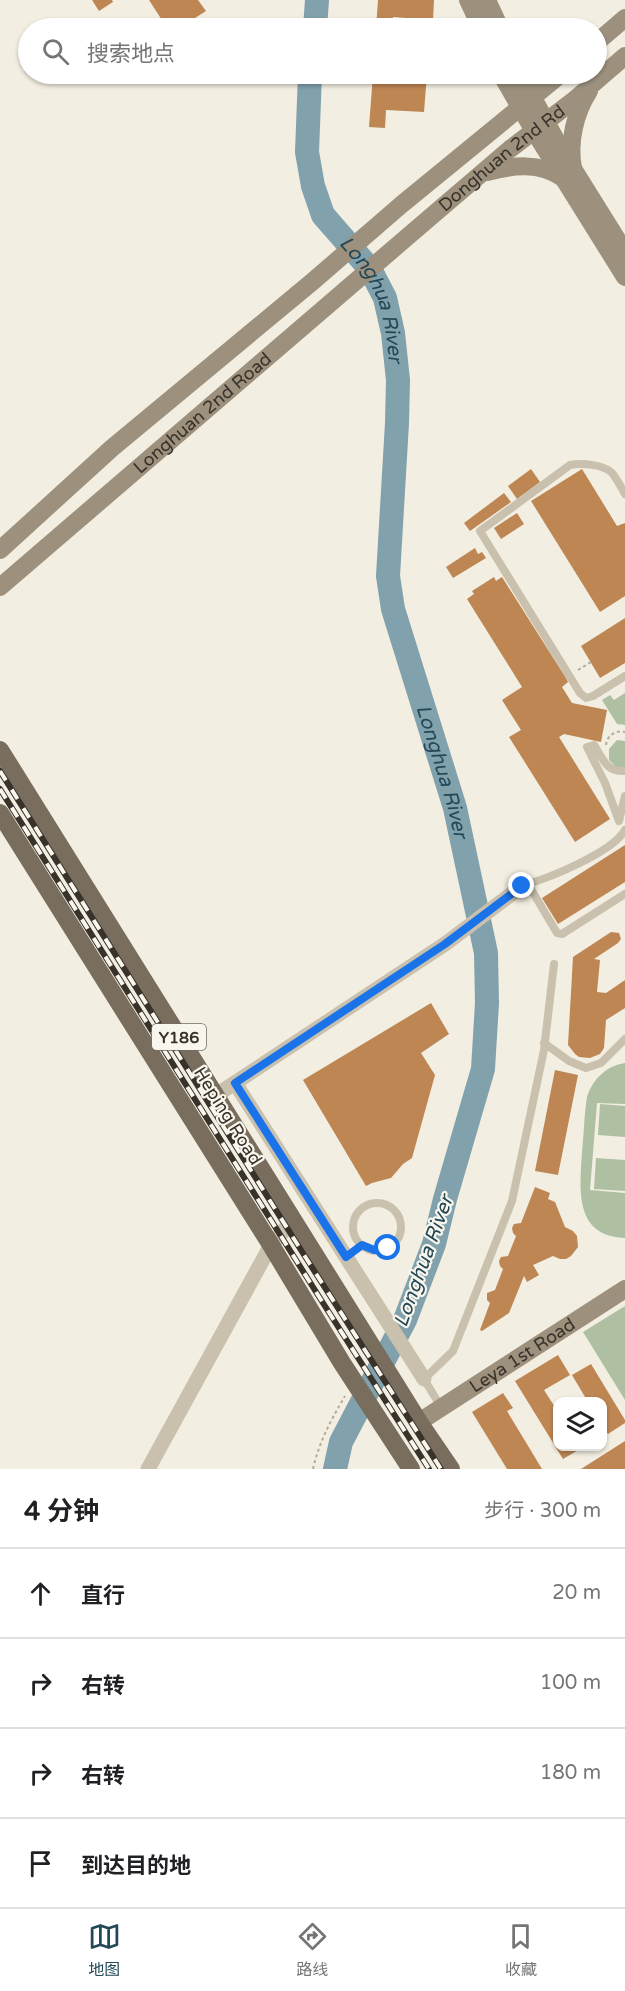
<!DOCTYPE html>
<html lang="zh">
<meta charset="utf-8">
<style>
body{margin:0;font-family:"Varela Round","Noto Sans SC",sans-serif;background:#f6f6f6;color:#202124}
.controls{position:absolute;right:18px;bottom:18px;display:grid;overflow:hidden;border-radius:12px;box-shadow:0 2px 4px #0004}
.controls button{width:54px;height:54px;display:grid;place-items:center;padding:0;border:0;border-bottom:2px solid #e0e0e0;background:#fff;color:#202124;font:30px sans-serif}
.stop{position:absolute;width:18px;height:18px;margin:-14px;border:4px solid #1a73e8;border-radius:50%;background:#fff}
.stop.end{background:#1a73e8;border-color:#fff;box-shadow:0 2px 6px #0008}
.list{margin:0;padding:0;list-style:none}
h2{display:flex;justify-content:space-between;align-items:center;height:78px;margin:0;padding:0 24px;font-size:26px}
h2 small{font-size:20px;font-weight:400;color:#757577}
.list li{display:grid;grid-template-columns:39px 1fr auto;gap:18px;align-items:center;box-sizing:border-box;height:90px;padding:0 24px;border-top:2px solid #e0e0e0}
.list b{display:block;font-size:22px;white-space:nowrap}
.list em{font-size:20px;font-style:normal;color:#757577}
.icon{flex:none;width:33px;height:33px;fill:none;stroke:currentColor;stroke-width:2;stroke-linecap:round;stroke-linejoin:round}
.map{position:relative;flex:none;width:625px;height:1469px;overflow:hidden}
.search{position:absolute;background:#fff;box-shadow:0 2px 4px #0004;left:18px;right:18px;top:18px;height:66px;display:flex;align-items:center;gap:15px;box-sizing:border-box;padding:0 21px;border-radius:33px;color:#757577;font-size:22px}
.sheet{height:438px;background:#fff}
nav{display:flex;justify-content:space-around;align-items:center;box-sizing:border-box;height:84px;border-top:2px solid #e0e0e0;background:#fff;font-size:16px;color:#757577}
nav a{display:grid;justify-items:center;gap:3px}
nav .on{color:#234857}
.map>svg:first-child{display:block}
.green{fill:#aec0a1}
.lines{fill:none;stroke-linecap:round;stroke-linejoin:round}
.river{stroke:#81a1ad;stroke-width:24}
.building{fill:#be8653}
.path{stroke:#b5ab97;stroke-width:2;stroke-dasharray:3 3;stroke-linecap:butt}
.lane{stroke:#c9c1ad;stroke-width:8}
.street{stroke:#c9c1ad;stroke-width:15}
.secondary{stroke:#9d917e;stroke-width:18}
.primary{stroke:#796d5d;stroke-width:18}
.rail-casing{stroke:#38322b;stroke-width:6}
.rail{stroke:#f9f7ed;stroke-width:4;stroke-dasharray:11;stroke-linecap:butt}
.route{stroke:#1a73e8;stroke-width:8}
.labels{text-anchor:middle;stroke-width:4.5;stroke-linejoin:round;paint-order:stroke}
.shield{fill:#f9f7ed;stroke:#726d65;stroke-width:1.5}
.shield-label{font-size:16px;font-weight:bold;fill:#38322b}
.street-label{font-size:18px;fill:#38322b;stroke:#f9f7ed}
.water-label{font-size:20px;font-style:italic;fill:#234857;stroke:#f9f7ed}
</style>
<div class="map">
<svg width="625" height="1469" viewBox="0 0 625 1469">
<rect width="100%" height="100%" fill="#f2eee1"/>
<g class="green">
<polygon points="625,693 625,725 617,724 602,700 610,695 614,700"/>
<polygon points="617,740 625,741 625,767 616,767 609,760 609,749"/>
<path d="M625 1063V1104L597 1103 590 1190 625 1193V1238C573 1236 580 1188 582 1152 584 1134 584 1115 587 1097 593 1079 606 1066 625 1063Z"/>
<polygon points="600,1104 625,1106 625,1137 598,1135"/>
<polygon points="596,1158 625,1160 625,1191 594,1189"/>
<polygon points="625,1306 625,1400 583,1332"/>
</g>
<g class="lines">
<g class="river">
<polyline points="315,28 317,0"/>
<path id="s1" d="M310 74 307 152 313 186 323 215 370 269 385 298 393 333 398 380 397 423 388 576 393 609 455 808 486 953 487 1003 483 1069 445 1199 434 1244 405 1320 341 1442 335 1469"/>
</g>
</g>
<g class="building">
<polygon points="92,0 112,0 113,2 99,11"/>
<polygon points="149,0 198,0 206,11 184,25 187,28 167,28"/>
<polygon points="378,0 434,0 433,20 393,17 393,28 376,28"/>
<polygon points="373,74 427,74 424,112 386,110 385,128 369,127"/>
<polygon points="531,469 540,482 517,499 508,486"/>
<polygon points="582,469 617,526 625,523 625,596 600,612 531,501"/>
<polygon points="504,493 511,502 470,531 464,523"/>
<polygon points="517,513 524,524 501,539 494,528"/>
<polygon points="475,548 478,554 482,552 486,558 453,578 446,567"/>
<polygon points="494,577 496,581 502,577 566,678 568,682 562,687 572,703 607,710 601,742 564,734 559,737 610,819 575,842 509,737 521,730 502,700 522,687 467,599 474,594 472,591"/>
<polygon points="625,618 625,663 600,678 581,646"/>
<polygon points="625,845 625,882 558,924 542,898"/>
<polygon points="611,932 619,933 621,939 618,943 594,959 600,960 597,992 606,993 625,980 625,1008 606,1020 604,1048 600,1054 590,1058 579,1057 575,1054 568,1045 573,957"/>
<polygon points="431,1003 449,1034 421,1053 435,1075 412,1158 403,1164 391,1178 372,1183 366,1186 303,1080"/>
<polygon points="555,1070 578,1075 558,1175 535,1171"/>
<polygon points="535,1187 550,1193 548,1199 555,1202 565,1227 573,1231 577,1236 578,1247 571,1256 566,1259 560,1259 553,1256 533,1265 539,1275 527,1282 524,1276 509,1313 482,1331 480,1330 490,1303 487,1300 487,1293 495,1290 503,1269 500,1266 499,1261 501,1257 508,1256 516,1236 513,1233 512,1228 514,1224 521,1223"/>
<polygon points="558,1355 570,1375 544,1390 558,1412 558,1446 579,1446 580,1449 563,1459 515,1381"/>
<polygon points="591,1364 625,1420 625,1423 608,1434 602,1425 602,1402 588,1402 572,1375"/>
<polygon points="503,1393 513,1408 507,1411 542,1469 507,1469 472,1412"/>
<polygon points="625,1441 625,1469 581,1469"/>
</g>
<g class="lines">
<g class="path">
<polyline points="578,670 591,662"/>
<path d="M606 745C607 735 616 730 625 732"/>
<path d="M313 1469C319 1442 331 1420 345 1396"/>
</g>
<g class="lane">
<path d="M625 494C621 487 617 479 612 473 603 464 582 463 570 465L480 531 580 693 586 698 593 696 625 676"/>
<path d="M625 771C606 772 603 759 594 745L587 747 605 783 619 821 625 796"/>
<polyline points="528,884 557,933 562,934 625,894"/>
<path d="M523 885C548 879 613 852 625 830"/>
<polyline points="544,1043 569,1061 586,1068 601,1063 625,1039"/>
<circle cx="377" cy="1227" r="24"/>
<polyline points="441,1407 424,1379 453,1351 512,1201 544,1050 554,964"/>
</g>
<g class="street">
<polyline points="235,1083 424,1379"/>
<polyline points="215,1096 445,944 522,886"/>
<polyline points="148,1469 271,1245 293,1220"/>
</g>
<g class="secondary">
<polyline points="468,0 481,28"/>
<polyline points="487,0 500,28"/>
<polyline points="596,43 625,18"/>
<polyline points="501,74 534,131 625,277"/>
<polyline points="520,74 562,151 625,252"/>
<path d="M573 168C568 142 575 113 589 91"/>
<path d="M487 172C514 165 539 162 563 178"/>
<polyline points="0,550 112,448 312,282 401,205 561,74"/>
<path id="s2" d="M0 587 406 238 510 149 573 101 625 56"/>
<path id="s3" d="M419 1422 625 1289"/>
</g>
<g class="primary">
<polyline points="0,750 358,1324 419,1422 451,1469"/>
<polyline points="0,813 271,1245 342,1363 411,1469"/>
</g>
<defs>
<g id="rail">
<polyline points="0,771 306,1258 441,1469"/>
<polyline points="0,789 323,1303 429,1469"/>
</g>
</defs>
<use href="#rail" class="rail-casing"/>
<use href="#rail" class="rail"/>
</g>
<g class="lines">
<polyline class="route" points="388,1248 374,1250 362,1245 346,1257 235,1083 445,944 522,886"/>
</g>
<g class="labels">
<rect class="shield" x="152" y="1024" width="54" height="26" rx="4.5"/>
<g class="shield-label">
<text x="179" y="1043">Y186</text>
</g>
<g class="street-label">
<text dy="6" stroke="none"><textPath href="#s2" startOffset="660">Donghuan 2nd Rd</textPath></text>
<text dy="6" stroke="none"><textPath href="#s2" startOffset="267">Longhuan 2nd Road</textPath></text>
<text transform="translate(228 1116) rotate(58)" y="6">Heping Road</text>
<text dy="6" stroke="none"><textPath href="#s3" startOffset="123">Leya 1st Road</textPath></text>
</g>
<g class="water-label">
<text dy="7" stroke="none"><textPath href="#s1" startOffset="244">Longhua River</textPath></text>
<text dy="7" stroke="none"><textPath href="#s1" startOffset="730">Longhua River</textPath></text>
<text transform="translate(423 1261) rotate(-70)" y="7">Longhua River</text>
</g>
</g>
</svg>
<div class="controls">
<button><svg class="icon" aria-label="layers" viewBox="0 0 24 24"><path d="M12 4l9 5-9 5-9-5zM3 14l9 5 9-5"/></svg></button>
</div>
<div class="stop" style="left:388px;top:1248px"></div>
<div class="stop end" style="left:522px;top:886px"></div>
<div class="search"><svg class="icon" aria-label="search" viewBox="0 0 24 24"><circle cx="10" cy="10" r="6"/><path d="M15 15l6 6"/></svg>搜索地点</div>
</div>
<section class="sheet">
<h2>4 分钟<small>步行 · 300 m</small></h2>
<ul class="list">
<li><svg class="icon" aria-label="ahead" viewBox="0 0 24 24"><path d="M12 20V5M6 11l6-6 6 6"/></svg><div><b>直行</b></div><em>20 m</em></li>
<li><svg class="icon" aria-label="right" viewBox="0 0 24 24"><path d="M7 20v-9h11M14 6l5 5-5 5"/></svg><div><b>右转</b></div><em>100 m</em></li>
<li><svg class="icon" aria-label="right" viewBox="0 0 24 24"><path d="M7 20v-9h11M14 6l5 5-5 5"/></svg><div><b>右转</b></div><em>180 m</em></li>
<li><svg class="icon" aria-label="arrive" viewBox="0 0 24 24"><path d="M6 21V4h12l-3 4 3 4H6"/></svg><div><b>到达目的地</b></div></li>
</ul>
</section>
<nav>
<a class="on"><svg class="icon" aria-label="map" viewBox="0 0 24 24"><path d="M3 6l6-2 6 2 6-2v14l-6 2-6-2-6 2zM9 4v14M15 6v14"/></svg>地图</a>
<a><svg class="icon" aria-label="directions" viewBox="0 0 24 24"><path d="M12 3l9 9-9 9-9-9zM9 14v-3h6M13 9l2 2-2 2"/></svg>路线</a>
<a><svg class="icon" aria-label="saved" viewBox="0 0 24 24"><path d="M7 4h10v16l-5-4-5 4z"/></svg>收藏</a>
</nav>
